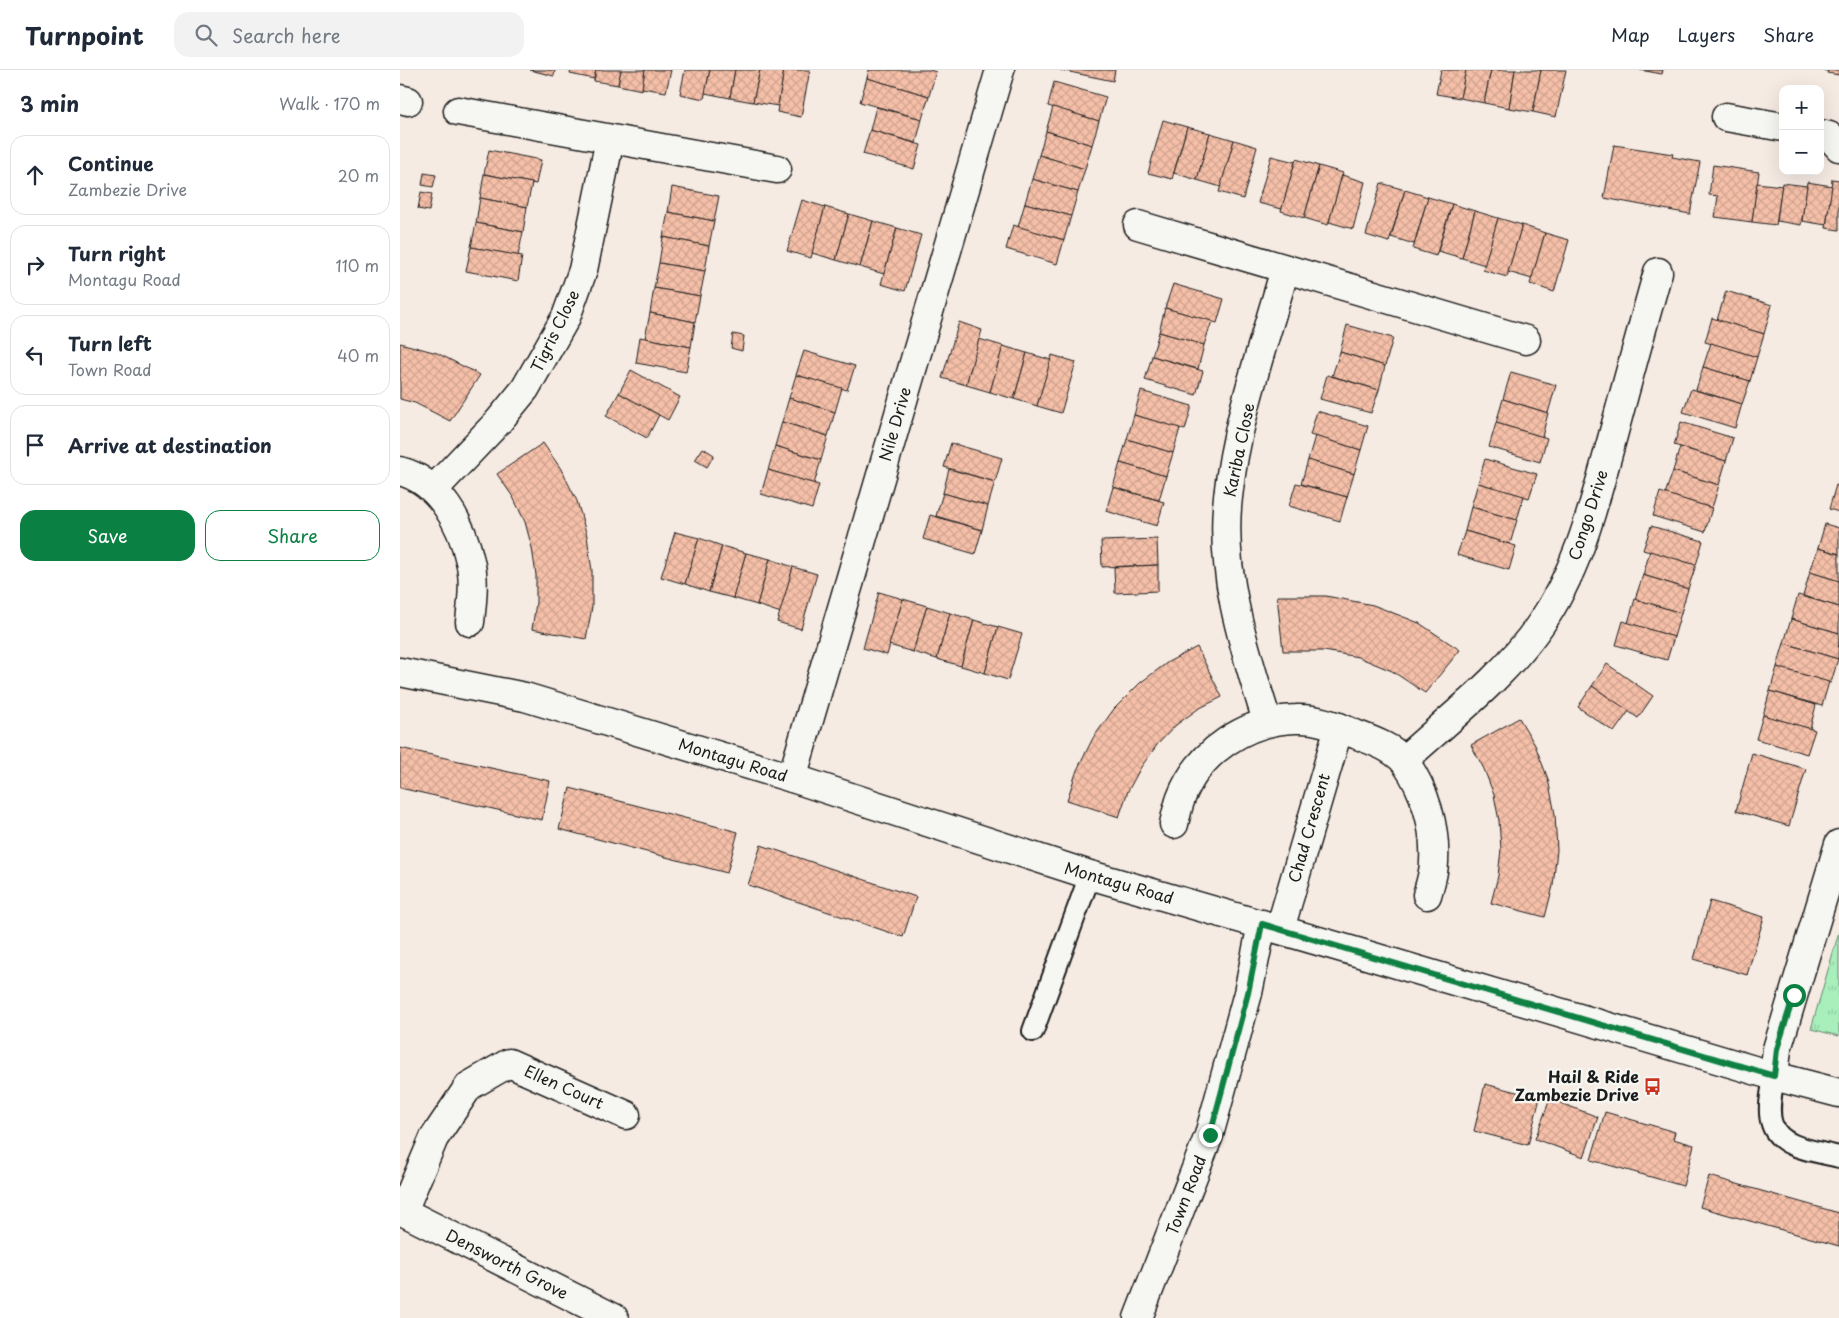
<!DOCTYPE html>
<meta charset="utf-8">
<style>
body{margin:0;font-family:"Playpen Sans",sans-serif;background:#f2f2f3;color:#1f2937}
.controls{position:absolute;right:15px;top:15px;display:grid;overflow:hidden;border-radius:10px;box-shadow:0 5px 20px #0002}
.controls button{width:45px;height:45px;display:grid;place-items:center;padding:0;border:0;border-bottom:1px solid #e0e1e3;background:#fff;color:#1f2937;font:25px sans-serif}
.stop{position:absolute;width:15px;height:15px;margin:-11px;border:4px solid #0b8043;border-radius:50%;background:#fff}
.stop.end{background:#0b8043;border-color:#fff;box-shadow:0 1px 5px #0008}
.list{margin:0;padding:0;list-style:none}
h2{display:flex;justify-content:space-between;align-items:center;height:65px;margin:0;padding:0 20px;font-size:21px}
h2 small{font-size:16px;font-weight:400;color:#747a83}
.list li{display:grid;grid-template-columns:32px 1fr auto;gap:15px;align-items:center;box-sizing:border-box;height:80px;margin:0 10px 10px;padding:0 10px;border:1px solid #e0e1e3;border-radius:15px}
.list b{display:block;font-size:19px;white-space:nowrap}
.list p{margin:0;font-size:16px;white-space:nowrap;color:#747a83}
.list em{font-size:16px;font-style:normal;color:#747a83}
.actions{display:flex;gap:10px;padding:15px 20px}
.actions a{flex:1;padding:11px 0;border:1px solid #0b8043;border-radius:15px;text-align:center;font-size:18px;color:#0b8043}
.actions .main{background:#0b8043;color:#fff}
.icon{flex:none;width:28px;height:28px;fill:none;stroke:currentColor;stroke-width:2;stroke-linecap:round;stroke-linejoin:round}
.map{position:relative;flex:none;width:1439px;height:1248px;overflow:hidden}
header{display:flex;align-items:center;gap:30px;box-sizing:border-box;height:70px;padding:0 25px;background:#fff;border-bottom:1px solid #e0e1e3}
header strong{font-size:24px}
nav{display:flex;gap:28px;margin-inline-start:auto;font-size:18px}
.search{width:350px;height:45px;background:#f2f2f3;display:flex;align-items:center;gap:12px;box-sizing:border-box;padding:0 18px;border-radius:15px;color:#747a83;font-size:19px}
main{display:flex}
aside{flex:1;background:#fff}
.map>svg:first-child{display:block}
.park{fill:url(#park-tufts);stroke:#62866c}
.building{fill:url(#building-cross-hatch);stroke:#1c1c1c}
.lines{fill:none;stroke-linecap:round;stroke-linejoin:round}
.service-casing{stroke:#1c1c1c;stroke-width:24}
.minor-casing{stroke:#1c1c1c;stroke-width:31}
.tertiary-casing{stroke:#1c1c1c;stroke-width:31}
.secondary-casing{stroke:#1c1c1c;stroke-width:31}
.service{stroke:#f6f6f2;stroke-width:20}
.minor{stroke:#f6f6f2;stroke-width:28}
.tertiary{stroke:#f6f6f2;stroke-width:28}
.secondary{stroke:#f6f6f2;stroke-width:28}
.route{stroke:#0b8043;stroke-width:6}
.labels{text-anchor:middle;stroke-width:4.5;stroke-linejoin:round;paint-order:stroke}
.street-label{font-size:16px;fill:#1c1c1c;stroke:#f6f6f2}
.poi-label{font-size:16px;font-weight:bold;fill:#1c1c1c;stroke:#f6f6f2;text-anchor:end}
</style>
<header>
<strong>Turnpoint</strong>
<div class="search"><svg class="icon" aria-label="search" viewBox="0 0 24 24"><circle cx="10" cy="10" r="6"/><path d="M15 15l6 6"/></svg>Search here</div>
<nav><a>Map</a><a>Layers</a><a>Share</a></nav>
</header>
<main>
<aside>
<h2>3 min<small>Walk · 170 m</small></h2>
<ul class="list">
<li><svg class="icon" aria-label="ahead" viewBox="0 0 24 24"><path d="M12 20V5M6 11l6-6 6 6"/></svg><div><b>Continue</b><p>Zambezie Drive</p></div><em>20 m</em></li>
<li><svg class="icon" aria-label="right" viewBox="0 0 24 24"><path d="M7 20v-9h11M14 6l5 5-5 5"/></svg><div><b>Turn right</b><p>Montagu Road</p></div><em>110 m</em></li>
<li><svg class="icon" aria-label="left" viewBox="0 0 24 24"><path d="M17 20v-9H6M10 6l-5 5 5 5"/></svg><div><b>Turn left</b><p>Town Road</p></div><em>40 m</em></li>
<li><svg class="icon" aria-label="arrive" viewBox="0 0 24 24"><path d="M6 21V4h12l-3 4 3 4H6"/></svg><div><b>Arrive at destination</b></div></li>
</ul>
<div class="actions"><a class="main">Save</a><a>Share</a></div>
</aside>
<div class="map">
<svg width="1439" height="1248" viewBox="0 0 1439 1248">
<defs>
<pattern id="park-tufts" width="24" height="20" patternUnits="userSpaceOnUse" patternTransform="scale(1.25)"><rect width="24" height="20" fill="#a8efbc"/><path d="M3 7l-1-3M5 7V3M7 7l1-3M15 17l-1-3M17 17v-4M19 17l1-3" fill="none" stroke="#90cca1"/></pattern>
<pattern id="building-cross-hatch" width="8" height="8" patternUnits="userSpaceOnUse" patternTransform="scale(1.25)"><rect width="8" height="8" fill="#f5bfa8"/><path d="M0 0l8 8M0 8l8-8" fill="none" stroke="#d1a490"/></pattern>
</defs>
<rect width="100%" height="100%" fill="#f6ebe3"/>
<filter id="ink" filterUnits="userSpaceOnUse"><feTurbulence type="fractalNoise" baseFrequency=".02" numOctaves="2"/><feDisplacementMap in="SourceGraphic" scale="10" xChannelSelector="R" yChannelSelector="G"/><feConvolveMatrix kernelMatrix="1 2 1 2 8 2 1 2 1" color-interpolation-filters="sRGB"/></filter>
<g filter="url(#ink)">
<polygon class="park" points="1439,862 1439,966 1411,959"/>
<g class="building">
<polygon points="130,0 155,0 154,6"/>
<polygon points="171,0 196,0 194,9 170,4"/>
<polygon points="196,0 221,0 218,15 194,11"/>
<polygon points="221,0 245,0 242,20 218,15"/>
<polygon points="245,0 271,0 266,22 242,18"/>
<polygon points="285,0 310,0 304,29 280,24"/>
<polygon points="310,0 335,0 330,28 305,23"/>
<polygon points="335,0 360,0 353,32 330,28"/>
<polygon points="360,0 384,0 378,36 353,32"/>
<polygon points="384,0 410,0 401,47 377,42"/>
<polygon points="469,0 530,0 536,2 529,26 467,8"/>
<polygon points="660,0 715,0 713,11"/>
<polygon points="1041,0 1066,0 1060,28 1036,24"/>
<polygon points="1066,0 1091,0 1084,33 1060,28"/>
<polygon points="1091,0 1115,0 1109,38 1084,33"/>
<polygon points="1115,0 1141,0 1133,42 1109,38"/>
<polygon points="1141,0 1166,0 1156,47 1133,42"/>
<polygon points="1240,0 1263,0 1262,4"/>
<polygon points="1420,0 1439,0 1439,5 1427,3 1428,1"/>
<polygon points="467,8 529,26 522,49 460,32"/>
<polygon points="654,12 706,27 699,51 648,36"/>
<polygon points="476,37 522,49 516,73 470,60"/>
<polygon points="653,37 699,51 692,75 646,61"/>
<polygon points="763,50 787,57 772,109 748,103"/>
<polygon points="787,57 810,63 797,110 774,103"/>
<polygon points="470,60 521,75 514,99 463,84"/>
<polygon points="646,61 692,75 685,99 639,85"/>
<polygon points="810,63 834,70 821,117 797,110"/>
<polygon points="834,70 857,77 843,129 819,122"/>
<polygon points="1214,75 1273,84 1272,87 1300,92 1290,144 1204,128"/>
<polygon points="89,80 141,90 136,114 84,104"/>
<polygon points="639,85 685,99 678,122 632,109"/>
<polygon points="871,86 895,92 882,139 858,133"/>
<polygon points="896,89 919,96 904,148 881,141"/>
<polygon points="1313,95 1359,102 1352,152 1315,147 1318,126 1309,125"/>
<polygon points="919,96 943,103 928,155 904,148"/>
<polygon points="24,103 36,105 33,117 22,115"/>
<polygon points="84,104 132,113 127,137 80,128"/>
<polygon points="942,105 965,112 953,159 929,152"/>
<polygon points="632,109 678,122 671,146 625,133"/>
<polygon points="1432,109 1439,110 1439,160 1426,158"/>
<polygon points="1407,112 1432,116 1426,155 1402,151"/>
<polygon points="981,113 1005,120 989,172 966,165"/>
<polygon points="1357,113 1382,116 1376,155 1352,152"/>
<polygon points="1382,113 1407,116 1401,155 1377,151"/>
<polygon points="272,117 319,126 314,151 268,142"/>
<polygon points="1005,120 1028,127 1014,174 991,167"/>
<polygon points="21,122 32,124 29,141 18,139"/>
<polygon points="1028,127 1052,134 1036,186 1013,179"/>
<polygon points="80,128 127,137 123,162 76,153"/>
<polygon points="402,130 425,137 411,188 387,181"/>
<polygon points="625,133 671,146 664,170 618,157"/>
<polygon points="1052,134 1075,141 1062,188 1038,181"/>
<polygon points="425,137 449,144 436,190 412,183"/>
<polygon points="1075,141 1098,148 1085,195 1062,188"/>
<polygon points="268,142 314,151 309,176 263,167"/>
<polygon points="449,144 473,151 460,197 436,190"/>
<polygon points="1098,148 1122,155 1107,207 1083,200"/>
<polygon points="473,151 497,158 484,204 460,197"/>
<polygon points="76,153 123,162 118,186 71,177"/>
<polygon points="613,155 664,170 657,194 606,179"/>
<polygon points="1122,155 1145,163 1132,209 1108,202"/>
<polygon points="497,158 521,165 505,221 481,214"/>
<polygon points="1145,163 1169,170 1154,222 1130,214"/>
<polygon points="263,167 309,176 305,201 259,193"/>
<polygon points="71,177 122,186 118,211 66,201"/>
<polygon points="259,193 305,201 300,226 254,218"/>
<polygon points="773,214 824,229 817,253 765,238"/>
<polygon points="254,218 300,226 295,252 250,243"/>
<polygon points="1326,221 1372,235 1364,264 1317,250"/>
<polygon points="765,238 812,251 804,275 759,262"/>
<polygon points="250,243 295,252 291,277 245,268"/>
<polygon points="1312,248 1364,264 1357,287 1305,272"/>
<polygon points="559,252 582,260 566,315 542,308"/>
<polygon points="947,255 993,268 985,296 940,282"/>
<polygon points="759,262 804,275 798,299 752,286"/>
<polygon points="333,264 344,266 342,281 331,278"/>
<polygon points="240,267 291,277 286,302 236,293"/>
<polygon points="579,269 603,276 590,322 566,315"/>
<polygon points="0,273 37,283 80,305 50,351 15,333 0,329"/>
<polygon points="1311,273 1357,287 1350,311 1303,297"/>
<polygon points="603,276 627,283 614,329 590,322"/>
<polygon points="404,281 455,296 447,320 396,305"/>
<polygon points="940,282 985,296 979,320 932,306"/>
<polygon points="627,283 651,290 637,336 614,329"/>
<polygon points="652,285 676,292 661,343 637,336"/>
<polygon points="752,286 803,301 796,325 745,310"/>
<polygon points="1303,297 1350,311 1342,334 1296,320"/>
<polygon points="231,300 280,327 268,350 219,323"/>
<polygon points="1111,302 1156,315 1148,343 1103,329"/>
<polygon points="396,305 442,318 435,342 389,328"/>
<polygon points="927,305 979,320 971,343 920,329"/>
<polygon points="1291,319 1342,334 1335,358 1283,342"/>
<polygon points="741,321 792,336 785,360 734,345"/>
<polygon points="219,323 259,345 247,368 206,346"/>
<polygon points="389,328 435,342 428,366 382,352"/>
<polygon points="1103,329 1148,343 1142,367 1096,353"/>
<polygon points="917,341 968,356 961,380 910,365"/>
<polygon points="734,345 780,358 773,383 727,369"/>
<polygon points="382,352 428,366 421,390 375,376"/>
<polygon points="1281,352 1333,368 1326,391 1274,375"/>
<polygon points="1096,353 1147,368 1140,392 1089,377"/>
<polygon points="915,366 961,380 954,404 908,390"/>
<polygon points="727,369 773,383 766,406 720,393"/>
<polygon points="143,373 161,399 177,431 187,466 192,501 192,537 186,569 132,559 136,533 136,505 132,478 125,452 113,427 97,404"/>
<polygon points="551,373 602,388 595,412 544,397"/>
<polygon points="375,376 421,390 414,414 368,400"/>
<polygon points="1280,377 1326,391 1319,415 1273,401"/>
<polygon points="303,378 314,385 307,397 295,390"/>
<polygon points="1085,389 1137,404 1129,428 1078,413"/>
<polygon points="908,390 954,404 947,427 901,414"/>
<polygon points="720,393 766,406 759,430 713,417"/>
<polygon points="549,399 595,412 588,436 543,423"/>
<polygon points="368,400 419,415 412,439 361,424"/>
<polygon points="1273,401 1319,415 1312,438 1265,424"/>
<polygon points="896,413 947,427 940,451 889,436"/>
<polygon points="1078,413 1124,426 1117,450 1071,437"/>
<polygon points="1436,415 1439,416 1439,442 1429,439"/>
<polygon points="713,417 764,432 757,456 706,441"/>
<polygon points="1260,422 1312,438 1305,462 1253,446"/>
<polygon points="543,423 588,436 582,460 536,446"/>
<polygon points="1071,437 1117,450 1110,474 1065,461"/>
<polygon points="530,445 582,460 575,484 523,469"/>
<polygon points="1425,454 1439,458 1439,484 1418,478"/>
<polygon points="1251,456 1303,471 1296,495 1243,480"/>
<polygon points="1065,461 1116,476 1109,500 1057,485"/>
<polygon points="275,462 299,468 285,514 261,507"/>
<polygon points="299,468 322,476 309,522 285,514"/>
<polygon points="757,469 758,495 702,497 701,471"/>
<polygon points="322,476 346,483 333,528 309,522"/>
<polygon points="1418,478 1439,484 1439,511 1410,502"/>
<polygon points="1250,481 1296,495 1288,519 1243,505"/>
<polygon points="346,483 370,489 357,535 333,528"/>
<polygon points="370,489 393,497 381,543 357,535"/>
<polygon points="758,495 758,521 715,523 714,497"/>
<polygon points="393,497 417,504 401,559 377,552"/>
<polygon points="1410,502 1439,511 1439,537 1403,526"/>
<polygon points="1243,505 1288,519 1281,543 1235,529"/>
<polygon points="479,522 503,529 487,585 463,578"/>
<polygon points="1398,525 1439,537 1439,563 1391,549"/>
<polygon points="877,526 926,526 973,535 1019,553 1060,580 1025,623 992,601 958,587 924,581 883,581"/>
<polygon points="503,529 527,536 513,582 489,575"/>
<polygon points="1235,529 1281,543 1274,567 1228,553"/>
<polygon points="527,536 550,543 537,589 513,582"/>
<polygon points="550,543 574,550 561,596 537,589"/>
<polygon points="1391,549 1439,563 1438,589 1384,573"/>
<polygon points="574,550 598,557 585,603 561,596"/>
<polygon points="1223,551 1274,567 1267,590 1216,575"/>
<polygon points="598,557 622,564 608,610 585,603"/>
<polygon points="1384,573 1438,589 1431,613 1377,597"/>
<polygon points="797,577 822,627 798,639 776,655 757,675 741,697 728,721 719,747 667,730 677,700 693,668 714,639 740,613 768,592"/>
<polygon points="1207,594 1253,626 1238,648 1192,616"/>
<polygon points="1377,597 1429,612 1422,636 1370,621"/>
<polygon points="1192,616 1229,641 1214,662 1178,637"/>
<polygon points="1370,621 1416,635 1410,659 1363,645"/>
<polygon points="1363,645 1415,660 1407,684 1356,669"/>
<polygon points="1119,648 1135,675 1148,709 1155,744 1157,780 1153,816 1145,847 1091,833 1098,806 1101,779 1099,751 1094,725 1084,699 1071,675"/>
<polygon points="0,678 150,711 142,750 0,718"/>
<polygon points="1352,683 1406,699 1389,756 1336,741"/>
<polygon points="170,718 338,762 327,803 159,759"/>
<polygon points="361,775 516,827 503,867 348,815"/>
<polygon points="1310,831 1364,847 1347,905 1294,889"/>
<polygon points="1085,1014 1140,1028 1128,1075 1074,1061"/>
<polygon points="1150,1029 1198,1047 1184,1087 1135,1069"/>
<polygon points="1205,1042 1275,1062 1273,1069 1294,1075 1283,1116 1191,1090"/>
<polygon points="1309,1106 1439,1143 1439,1176 1300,1137"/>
</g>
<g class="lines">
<defs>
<g id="service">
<polyline points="633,961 690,805"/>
<path d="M1374 1006C1372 1021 1367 1040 1372 1054 1380 1079 1417 1081 1439 1087"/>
</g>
<g id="minor">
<polyline points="0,29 8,31"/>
<polyline points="58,41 377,99"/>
<polyline points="1326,47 1383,57"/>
<polyline points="1420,64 1429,66 1439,77"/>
<polyline points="738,155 1126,270"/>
<path d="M0 401C39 411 62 454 70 491 75 511 72 532 70 552"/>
<polyline points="34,419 98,352 125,319 166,247 183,200 210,69"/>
<path d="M867 651C845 580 819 503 828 427 836 350 864 274 885 199"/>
<path d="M1004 690C1051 647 1103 608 1140 555 1179 499 1194 434 1212 369 1227 313 1242 258 1258 202"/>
<polyline points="392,708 600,0"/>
<path d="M774 754C776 745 778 736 781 728 799 681 847 650 896 649 915 648 938 656 955 664 971 670 994 678 1005 692 1025 720 1036 757 1034 792 1034 803 1030 815 1027 825"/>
<polyline points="880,859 939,657"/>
<polyline points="1374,1006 1377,979 1439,774"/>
<polyline points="0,1140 214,1248"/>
<polyline points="3,1141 34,1068 69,1016 109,993 226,1045"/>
</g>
<polyline id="tertiary" points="738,1248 809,1065 848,923 862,854"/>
<polyline id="secondary" points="0,602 125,627 392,708 690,805 960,883 1374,1006 1439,1023"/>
</defs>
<use href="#service" class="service-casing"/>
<use href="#minor" class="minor-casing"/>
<use href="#tertiary" class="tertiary-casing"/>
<use href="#secondary" class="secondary-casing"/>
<use href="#service" class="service"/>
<use href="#minor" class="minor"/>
<use href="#tertiary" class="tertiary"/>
<use href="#secondary" class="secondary"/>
</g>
</g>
<g class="lines" filter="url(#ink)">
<polyline class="route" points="810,1065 848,923 862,854 1374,1006 1377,979 1394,925"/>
</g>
<defs>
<symbol id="bus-bare" viewBox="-9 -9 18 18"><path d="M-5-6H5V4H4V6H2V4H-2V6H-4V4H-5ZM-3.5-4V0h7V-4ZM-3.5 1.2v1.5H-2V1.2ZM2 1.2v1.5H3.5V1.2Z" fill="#c8321e" stroke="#f6f6f2" stroke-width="2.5" paint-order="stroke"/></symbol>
</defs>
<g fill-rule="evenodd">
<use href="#bus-bare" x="1240" y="1004" width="25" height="25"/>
</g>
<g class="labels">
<g class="street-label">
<text transform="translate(155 261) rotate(-64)" y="6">Tigris Close</text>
<text transform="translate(495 354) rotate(-74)" y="6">Nile Drive</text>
<text transform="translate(839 380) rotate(-78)" y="6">Kariba Close</text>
<text transform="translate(1188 445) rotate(-72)" y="6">Congo Drive</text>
<text transform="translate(333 690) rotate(17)" y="6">Montagu Road</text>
<text transform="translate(909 758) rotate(-74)" y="6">Chad Crescent</text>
<text transform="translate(719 813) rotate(16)" y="6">Montagu Road</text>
<text transform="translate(164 1017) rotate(24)" y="6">Ellen Court</text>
<text transform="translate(786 1125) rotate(-69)" y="6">Town Road</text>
<text transform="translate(107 1194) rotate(27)" y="6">Densworth Grove</text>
</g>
<g class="poi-label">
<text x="1239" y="1013">Hail &amp; Ride<tspan x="1239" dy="18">Zambezie Drive</tspan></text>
</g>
</g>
</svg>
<div class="controls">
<button>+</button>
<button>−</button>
</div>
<div class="stop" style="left:1394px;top:925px"></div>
<div class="stop end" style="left:810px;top:1065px"></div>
</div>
</main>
